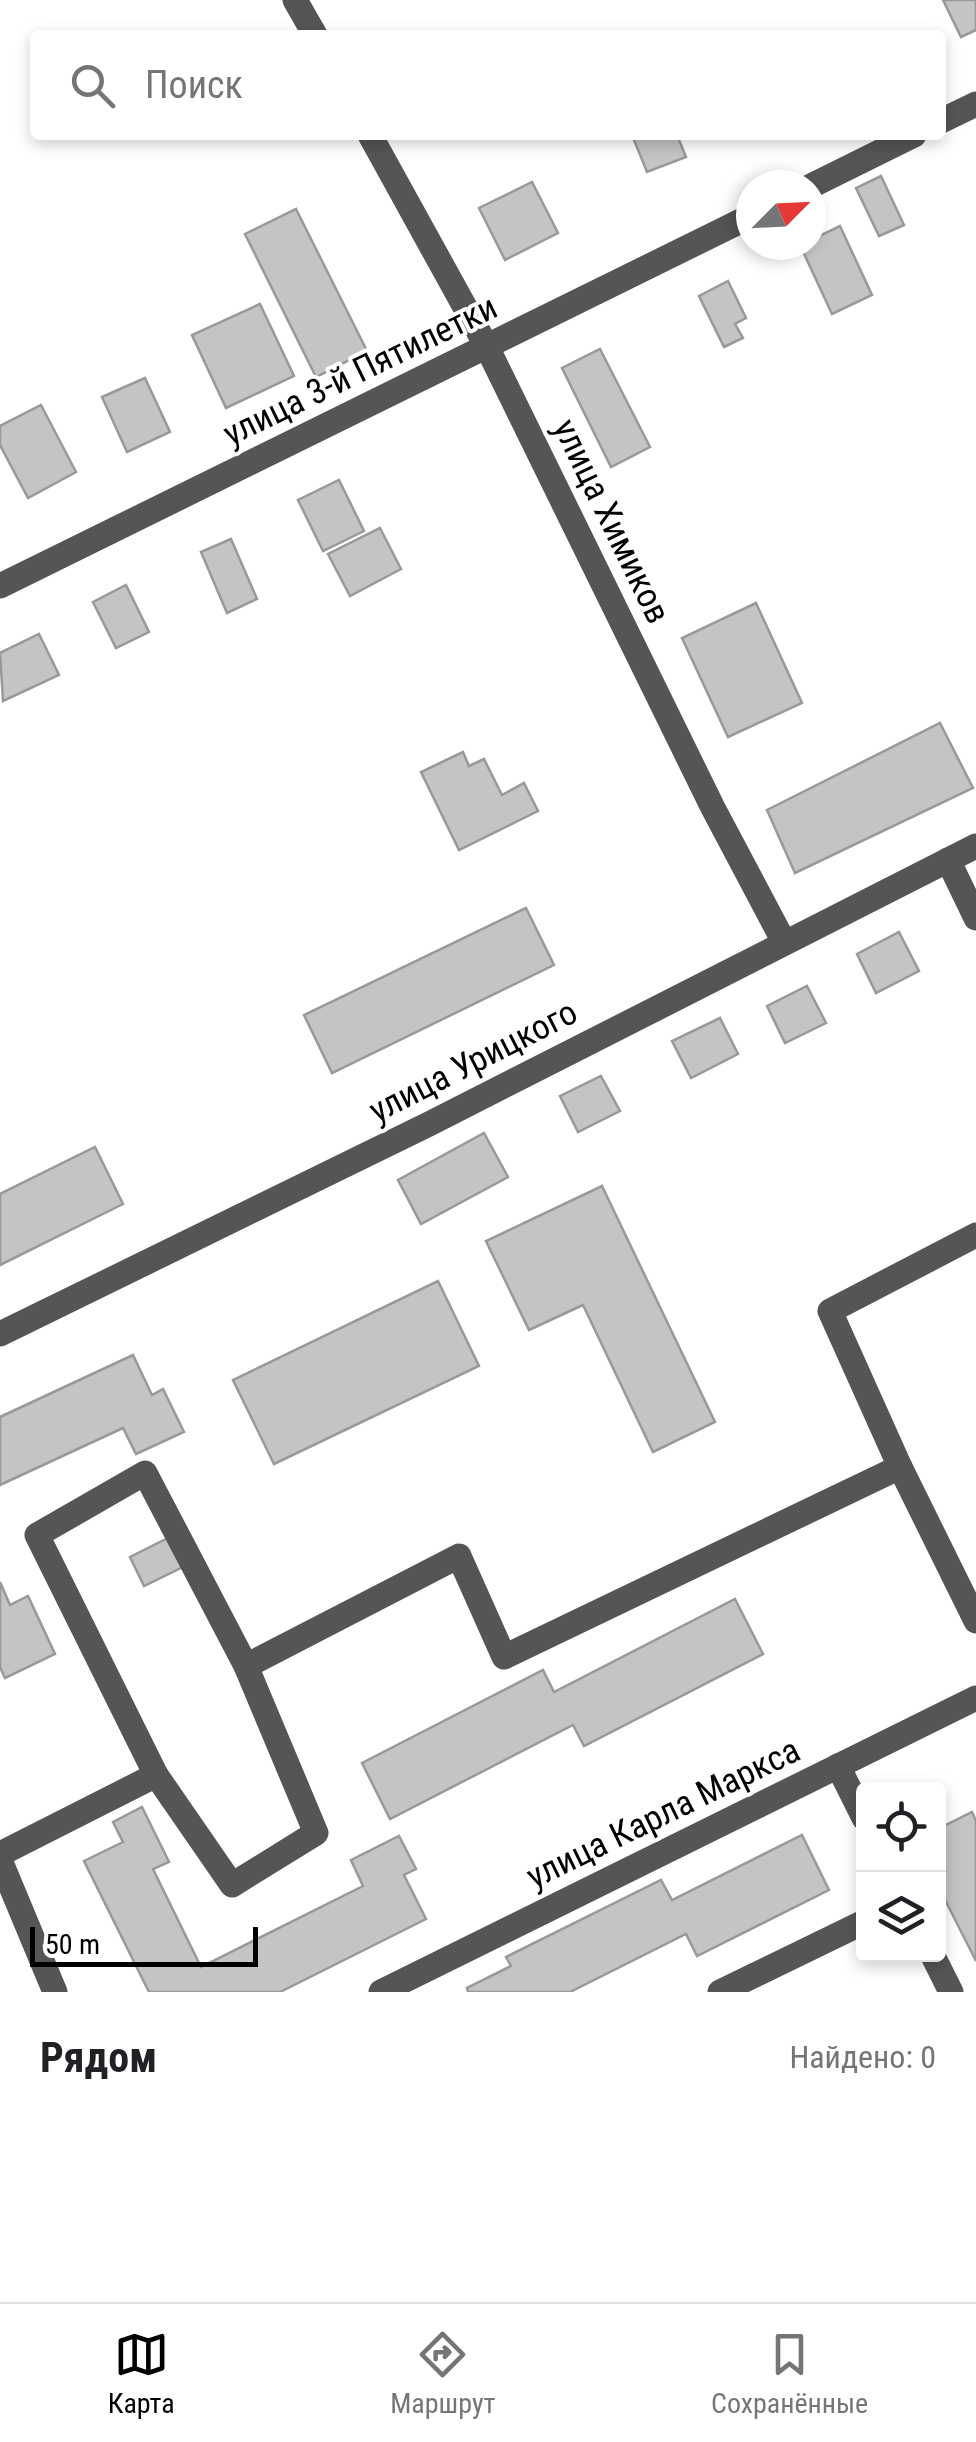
<!DOCTYPE html>
<html lang="ru">
<meta charset="utf-8">
<style>
body{margin:0;font-family:"Roboto Condensed",sans-serif;background:#f2f2f2;color:#202124}
.controls{position:absolute;right:30px;bottom:30px;display:grid;overflow:hidden;border-radius:10px;box-shadow:0 5px 15px #0003}
.controls button{width:90px;height:90px;display:grid;place-items:center;padding:0;border:0;border-bottom:2px solid #e0e0e0;background:#fff;color:#202124;font:50px sans-serif}
.compass{position:absolute;left:736px;top:170px;width:90px;height:90px;border-radius:50%;background:#fff;box-shadow:0 5px 15px #0003;rotate:66deg}
.scale{position:absolute;left:30px;bottom:25px;width:228px;box-sizing:border-box;padding-left:10px;border:5px solid #000;border-top:0;font-size:28px;line-height:35px;white-space:nowrap;color:#000;-webkit-text-stroke:8px #fff;paint-order:stroke}
.list{margin:0;padding:0;list-style:none}
h2{display:flex;justify-content:space-between;align-items:center;height:130px;margin:0;padding:0 40px;font-size:42px}
h2 small{font-size:32px;font-weight:400;color:#757577}
.icon{flex:none;width:55px;height:55px;fill:none;stroke:currentColor;stroke-width:2;stroke-linecap:round;stroke-linejoin:round}
.map{position:relative;flex:none;width:976px;height:1992px;overflow:hidden}
.search{position:absolute;background:#fff;box-shadow:0 5px 15px #0003;left:30px;right:30px;top:30px;height:110px;display:flex;align-items:center;gap:25px;box-sizing:border-box;padding:0 35px;border-radius:10px;color:#757577;font-size:38px}
.sheet{height:310px;background:#fff}
nav{display:flex;justify-content:space-around;align-items:center;box-sizing:border-box;height:140px;border-top:2px solid #e0e0e0;background:#fff;font-size:28px;color:#757577}
nav a{display:grid;justify-items:center;gap:5px}
nav .on{color:#000}
.map>svg:first-child{display:block}
.building{fill:#c4c4c4;stroke:#999;stroke-width:2.5}
.lines{fill:none;stroke-linecap:round;stroke-linejoin:round}
.minor{stroke:#555;stroke-width:25}
.labels{text-anchor:middle;stroke-width:8;stroke-linejoin:round;paint-order:stroke}
.street-label{font-size:35px;fill:#000;stroke:#fff}
</style>
<div class="map">
<svg width="976" height="1992" viewBox="0 0 976 1992">
<rect width="100%" height="100%" fill="#fff"/>
<g class="building">
<polygon points="943,0 976,0 976,30 961,37"/>
<polygon points="632,135 677,135 686,157 647,172"/>
<polygon points="881,176 904,225 879,236 856,188"/>
<polygon points="532,182 558,233 505,260 479,208"/>
<polygon points="296,209 367,351 316,377 245,234"/>
<polygon points="840,226 872,295 832,314 800,245 811,245 811,240"/>
<polygon points="728,281 746,318 735,324 743,338 724,347 699,296"/>
<polygon points="260,304 294,376 226,408 192,335"/>
<polygon points="600,349 650,447 611,467 562,368"/>
<polygon points="145,378 170,432 127,452 102,397"/>
<polygon points="41,405 76,472 28,498 0,445 0,426"/>
<polygon points="339,480 364,531 323,551 298,500"/>
<polygon points="380,528 401,569 350,596 328,554"/>
<polygon points="231,539 257,599 227,613 201,552"/>
<polygon points="126,585 149,632 116,648 93,602"/>
<polygon points="756,603 802,703 728,737 682,638"/>
<polygon points="39,634 59,675 3,701 0,653"/>
<polygon points="940,723 973,788 795,873 767,810"/>
<polygon points="463,752 469,766 484,759 502,795 524,783 538,811 459,850 421,772"/>
<polygon points="526,908 554,965 332,1073 304,1015"/>
<polygon points="899,932 919,971 876,993 857,954"/>
<polygon points="807,986 826,1023 785,1043 767,1006"/>
<polygon points="720,1018 738,1054 691,1078 672,1041"/>
<polygon points="601,1076 620,1111 578,1132 560,1096"/>
<polygon points="484,1133 508,1177 421,1224 398,1180"/>
<polygon points="95,1147 123,1204 0,1265 0,1194"/>
<polygon points="602,1186 715,1422 653,1452 583,1305 529,1330 486,1241"/>
<polygon points="438,1281 479,1366 274,1464 233,1380"/>
<polygon points="133,1355 152,1395 163,1389 184,1432 136,1454 123,1428 0,1485 0,1417"/>
<polygon points="172,1536 187,1565 144,1586 130,1557"/>
<polygon points="0,1582 10,1605 28,1596 55,1654 5,1678 0,1667"/>
<polygon points="735,1599 763,1654 584,1746 573,1725 390,1819 362,1763 543,1670 554,1692"/>
<polygon points="142,1807 169,1862 153,1869 201,1967 363,1886 351,1860 399,1836 416,1869 404,1875 426,1919 280,1992 149,1992 84,1861 123,1842 113,1822"/>
<polygon points="972,1812 976,1821 976,1961 938,1886 938,1829"/>
<polygon points="802,1835 829,1890 697,1956 686,1934 570,1992 468,1992 467,1988 511,1966 506,1957 661,1880 672,1900"/>
</g>
<g class="lines">
<g class="minor">
<polyline points="295,0 315,35"/>
<polyline points="941,121 976,104"/>
<polyline points="370,135 487,347 713,808 784,942"/>
<polyline points="811,186 914,135"/>
<polyline points="0,586 751,216"/>
<polyline points="948,860 976,918"/>
<polyline points="0,1334 429,1124 976,846"/>
<polyline points="900,1467 976,1621"/>
<polygon points="145,1473 246,1666 316,1833 232,1885 156,1775 37,1535"/>
<polyline points="246,1666 459,1556 504,1657 900,1467 830,1311 976,1235"/>
<polyline points="838,1766 864,1818"/>
<polyline points="0,1854 156,1775"/>
<polyline points="0,1860 55,1992"/>
<polyline points="932,1954 951,1992"/>
<polyline points="381,1992 976,1698"/>
<polyline points="720,1992 864,1922"/>
</g>
</g>
<g class="labels">
<g class="street-label">
<text transform="translate(360 370) rotate(-26)" y="12">улица 3-й Пятилетки</text>
<text transform="translate(612 521) rotate(64)" y="12">улица Химиков</text>
<text transform="translate(473 1061) rotate(-27)" y="12">улица Урицкого</text>
<text transform="translate(663 1813) rotate(-26)" y="12">улица Карла Маркса</text>
</g>
</g>
</svg>
<div class="controls">
<button><svg class="icon" aria-label="locate" viewBox="0 0 24 24"><circle cx="12" cy="12" r="6"/><path d="M12 2v4M12 18v4M2 12h4M18 12h4"/></svg></button>
<button><svg class="icon" aria-label="layers" viewBox="0 0 24 24"><path d="M12 4l9 5-9 5-9-5zM3 14l9 5 9-5"/></svg></button>
</div>
<svg class="compass" viewBox="-18 -18 36 36"><path d="M0-13l5 13h-10z" fill="#e53935"/><path d="M0 13l5-13h-10z" fill="#757577"/></svg>
<div class="scale">50 m</div>
<div class="search"><svg class="icon" aria-label="search" viewBox="0 0 24 24"><circle cx="10" cy="10" r="6"/><path d="M15 15l6 6"/></svg>Поиск</div>
</div>
<section class="sheet">
<h2>Рядом<small>Найдено: 0</small></h2>
<ul class="list">
</ul>
</section>
<nav>
<a class="on"><svg class="icon" aria-label="map" viewBox="0 0 24 24"><path d="M3 6l6-2 6 2 6-2v14l-6 2-6-2-6 2zM9 4v14M15 6v14"/></svg>Карта</a>
<a><svg class="icon" aria-label="directions" viewBox="0 0 24 24"><path d="M12 3l9 9-9 9-9-9zM9 14v-3h6M13 9l2 2-2 2"/></svg>Маршрут</a>
<a><svg class="icon" aria-label="saved" viewBox="0 0 24 24"><path d="M7 4h10v16l-5-4-5 4z"/></svg>Сохранённые</a>
</nav>
